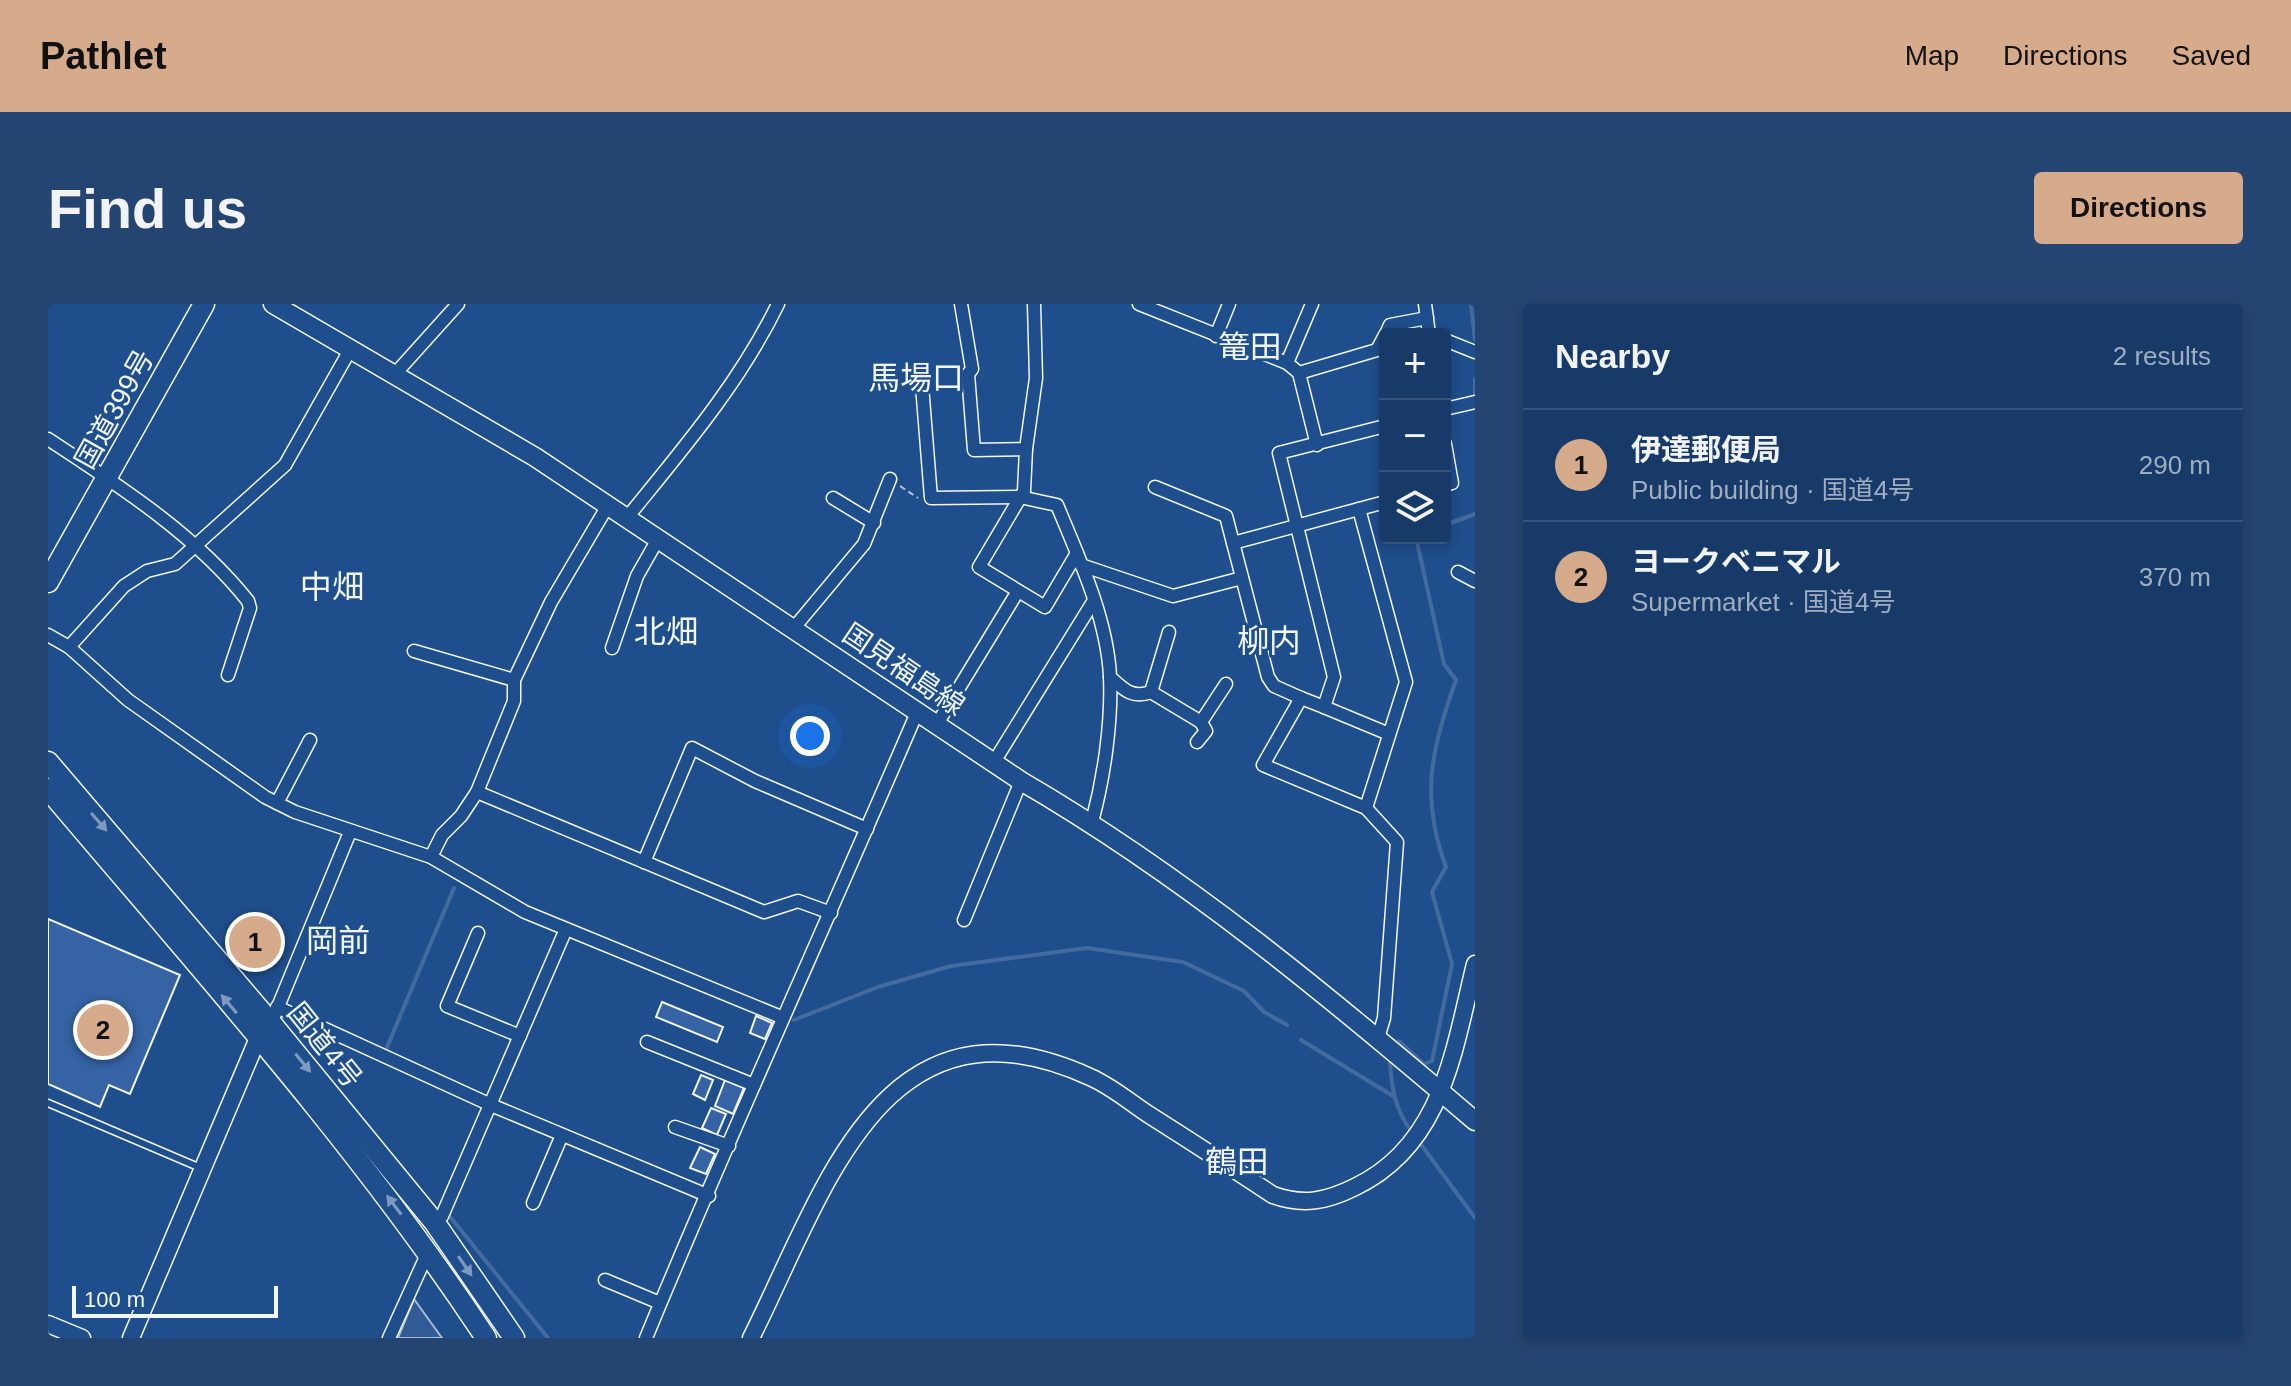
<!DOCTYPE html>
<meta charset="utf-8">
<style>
body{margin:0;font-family:Arial,"Noto Sans JP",sans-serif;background:#244571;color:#f1f3f6}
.controls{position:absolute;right:24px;top:24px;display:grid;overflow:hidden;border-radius:8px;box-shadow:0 4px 12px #0003}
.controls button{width:72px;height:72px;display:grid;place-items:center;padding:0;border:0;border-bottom:2px solid #36547d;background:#173a69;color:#f1f3f6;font:40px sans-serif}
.scale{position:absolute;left:24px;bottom:20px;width:206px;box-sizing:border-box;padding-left:8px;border:4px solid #f2f6ff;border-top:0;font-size:22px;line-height:28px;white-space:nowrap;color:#f2f6ff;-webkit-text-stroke:6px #1f4e8c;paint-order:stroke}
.you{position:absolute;left:762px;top:432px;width:28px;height:28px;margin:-20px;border:6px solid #fff;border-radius:50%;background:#1a73e8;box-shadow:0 0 0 12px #1a73e833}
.badge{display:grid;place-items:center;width:52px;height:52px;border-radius:50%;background:#d6ab8b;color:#111;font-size:26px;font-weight:700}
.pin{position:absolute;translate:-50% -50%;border:4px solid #fff;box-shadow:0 2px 8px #0006}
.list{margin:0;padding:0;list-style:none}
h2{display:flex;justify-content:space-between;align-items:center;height:104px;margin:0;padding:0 32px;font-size:34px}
h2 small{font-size:26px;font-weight:400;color:#9eadc0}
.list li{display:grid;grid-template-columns:52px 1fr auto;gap:24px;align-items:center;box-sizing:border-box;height:112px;padding:0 32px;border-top:2px solid #36547d}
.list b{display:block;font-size:30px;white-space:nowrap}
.list p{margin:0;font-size:26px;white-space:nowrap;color:#9eadc0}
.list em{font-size:26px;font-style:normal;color:#9eadc0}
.icon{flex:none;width:44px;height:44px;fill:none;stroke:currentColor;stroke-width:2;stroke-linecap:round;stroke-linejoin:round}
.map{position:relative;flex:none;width:1427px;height:1034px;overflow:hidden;border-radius:8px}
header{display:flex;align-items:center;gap:48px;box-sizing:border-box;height:112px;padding:0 40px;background:#d6ab8b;color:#111}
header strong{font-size:38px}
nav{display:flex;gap:44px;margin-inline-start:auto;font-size:28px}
.intro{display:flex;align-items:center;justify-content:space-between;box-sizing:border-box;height:192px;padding:0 48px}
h1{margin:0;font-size:56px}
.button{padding:20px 36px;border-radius:8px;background:#d6ab8b;color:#111;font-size:28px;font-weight:700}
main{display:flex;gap:48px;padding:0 48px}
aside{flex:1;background:#173a69;border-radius:8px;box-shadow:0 4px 12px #0003}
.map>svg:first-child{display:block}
.built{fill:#305b95;stroke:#a8bbd7;stroke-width:2}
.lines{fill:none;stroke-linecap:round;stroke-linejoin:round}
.stream{stroke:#446ba0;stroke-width:4}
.building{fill:#3563a3;stroke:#f2f6ff;stroke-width:2}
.service-casing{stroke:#f2f6ff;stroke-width:9}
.minor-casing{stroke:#f2f6ff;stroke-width:15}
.tertiary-casing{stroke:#f2f6ff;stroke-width:19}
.secondary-casing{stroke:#f2f6ff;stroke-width:21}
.trunk-casing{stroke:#f2f6ff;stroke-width:23}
.path{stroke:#b3c4dc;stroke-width:2;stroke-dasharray:6 4;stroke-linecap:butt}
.service{stroke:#1f4e8c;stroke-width:6}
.minor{stroke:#1f4e8c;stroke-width:12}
.tertiary{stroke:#1f4e8c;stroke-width:16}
.secondary{stroke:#1f4e8c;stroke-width:18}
.trunk{stroke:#1f4e8c;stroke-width:20}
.oneway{fill:#7e9ac0}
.labels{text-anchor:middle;stroke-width:6;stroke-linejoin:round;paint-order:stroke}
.street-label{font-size:28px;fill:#f2f6ff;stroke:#1f4e8c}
.quarter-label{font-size:32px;fill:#f2f6ff;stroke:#1f4e8c}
</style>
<header>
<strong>Pathlet</strong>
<nav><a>Map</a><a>Directions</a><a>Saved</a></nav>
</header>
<div class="intro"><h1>Find us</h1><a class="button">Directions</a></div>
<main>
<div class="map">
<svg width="1427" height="1034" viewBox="0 0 1427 1034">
<rect width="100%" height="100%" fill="#1f4e8c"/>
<polygon class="built" points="366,995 394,1034 395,1034 350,1034"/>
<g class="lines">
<g class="stream">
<polyline points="1423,0 1427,36"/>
<polyline points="1427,91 1427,75"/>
<polyline points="1397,221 1427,210"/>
<polyline points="746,716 830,683 903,662 1039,644 1135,658 1196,687 1216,708 1239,721"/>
<polyline points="1253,736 1345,792"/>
<path d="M1351 737 1376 760 1384 757 1404 660 1384 588 1398 563C1372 493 1383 445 1408 376L1396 360 1369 238 1383 234"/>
<polyline points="337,748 406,584"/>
<path d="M1342 759C1344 786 1347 806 1364 828"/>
<polyline points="1369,835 1427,914"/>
<polyline points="399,909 500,1034"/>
</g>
</g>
<g class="building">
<polygon points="0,615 132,671 82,790 61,781 52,803 0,780"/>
<polygon points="614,698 675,723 669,738 608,713"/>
<polygon points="708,712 724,719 717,735 702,729"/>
<polygon points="653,771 665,776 657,796 645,790"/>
<polygon points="677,776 696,784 685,810 667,802"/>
<polygon points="663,804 678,810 669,831 654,824"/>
<polygon points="652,843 667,850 658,870 642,864"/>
</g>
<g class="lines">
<defs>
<polyline id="service" points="0,799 155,865"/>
<g id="minor">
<polyline points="913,0 924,65 920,70 926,146 978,145 988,74 986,0"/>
<polyline points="1091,0 1239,59 1251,69 1269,141"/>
<polyline points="1377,0 1381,30"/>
<polyline points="1338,30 1342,21 1379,14"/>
<polyline points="1168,32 1181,0"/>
<polyline points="1397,36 1427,48"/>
<polyline points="1239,59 1264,0"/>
<path d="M873 69 883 194 972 193 1009 201C1031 254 1059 314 1062 372 1064 419 1056 473 1044 518"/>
<polyline points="1251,69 1329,46 1337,31"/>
<polyline points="347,70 410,0"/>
<polyline points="1397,105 1427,98"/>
<path d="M0 135C70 181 147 230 200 297L202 304 180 371"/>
<polyline points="1397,140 1404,179 1397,181"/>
<polyline points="978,145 976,187 931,263 997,303 1029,249"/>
<polyline points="1107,183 1178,212 1220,373 1226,382 1253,394"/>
<polyline points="785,194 826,219"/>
<path d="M578 215C634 146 691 80 730 0"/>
<polyline points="1185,239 1311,205"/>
<polyline points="1033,261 1125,292 1194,274"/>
<polyline points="1410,268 1427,277"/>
<polyline points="745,325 816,240 842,175"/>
<polyline points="0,331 21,343 80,396 217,493 247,508 383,553 477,608 733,713"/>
<polyline points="21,343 76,282 99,267 127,260 237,161 302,46"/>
<polyline points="564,344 589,272 610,235"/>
<polyline points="366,347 466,376"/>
<path d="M1062 373C1075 385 1084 395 1103 388L1153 418 1178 380"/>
<polyline points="1103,388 1121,328"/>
<polyline points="1276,403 1341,430"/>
<polyline points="889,420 970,287"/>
<polyline points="1149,438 1158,427 1153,418"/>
<polyline points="946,458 1045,298"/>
<polyline points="429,488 716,608 750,597 783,609"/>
<polyline points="229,499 262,436"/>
<polyline points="1318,504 1358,378 1311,205 1337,198"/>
<polyline points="383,553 394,531 413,512 429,488 466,397 466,376 503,298 559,203"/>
<polyline points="596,558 644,444 707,477 819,525"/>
<polyline points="916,616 973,477"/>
<polyline points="430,629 399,702 472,732"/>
<polyline points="229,703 443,801 661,892"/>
<polyline points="227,710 302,528"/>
<polyline points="1330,734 1336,714 1349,538 1318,504 1215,461 1253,394 1276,403 1286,373 1231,149 1337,122"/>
<polyline points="599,738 706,781"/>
<polyline points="627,823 681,842"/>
<polyline points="485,899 514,831"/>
<polyline points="387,919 394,912 518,625"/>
<polyline points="557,976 612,999"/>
<polyline points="341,1034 381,946"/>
<path d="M598 1034C685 823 780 616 870 406"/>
</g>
<g id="tertiary">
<polyline points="0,1020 34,1034"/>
<polyline points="83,1034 210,734"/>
<path d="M703 1034C776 889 834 678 1042 773 1063 782 1083 799 1103 812 1144 838 1184 864 1225 891 1255 902 1279 897 1307 883 1395 841 1406 745 1427 660"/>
</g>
<path id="secondary" d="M225 0 487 153 973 477C1138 573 1283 694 1427 817"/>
<g id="trunk">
<polyline points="0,278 156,0"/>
<polyline points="0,458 223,719 387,919 466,1034"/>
<path d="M0 485C151 664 309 838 438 1034"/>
</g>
</defs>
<use href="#service" class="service-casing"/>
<use href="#minor" class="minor-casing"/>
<use href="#tertiary" class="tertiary-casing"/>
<use href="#secondary" class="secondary-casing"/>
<use href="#trunk" class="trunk-casing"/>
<polyline class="path" points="852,182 870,194"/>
<use href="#service" class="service"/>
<use href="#minor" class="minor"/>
<use href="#tertiary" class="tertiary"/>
<use href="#secondary" class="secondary"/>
<use href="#trunk" class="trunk"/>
</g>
<defs><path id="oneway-solid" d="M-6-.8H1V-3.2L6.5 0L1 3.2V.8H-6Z" transform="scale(2)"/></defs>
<g class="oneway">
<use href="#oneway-solid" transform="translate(51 518) rotate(49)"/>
<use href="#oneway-solid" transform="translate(181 700) rotate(-130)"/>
<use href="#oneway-solid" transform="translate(255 759) rotate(51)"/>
<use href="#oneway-solid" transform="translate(346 901) rotate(-127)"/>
<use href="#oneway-solid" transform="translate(417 962) rotate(55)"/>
</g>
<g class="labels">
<g class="street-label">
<text transform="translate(66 105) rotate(-61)" y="10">国道399号</text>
<text transform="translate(856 365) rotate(34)" y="10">国見福島線</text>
<text transform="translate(277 741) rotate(51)" y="10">国道4号</text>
</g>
<g class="quarter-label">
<text x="1202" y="54">篭田</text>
<text x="868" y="85">馬場口</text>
<text x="284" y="294">中畑</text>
<text x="618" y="339">北畑</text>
<text x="1221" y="348">柳内</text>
<text x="290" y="648">岡前</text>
<text x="1189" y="869">鶴田</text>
</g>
</g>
</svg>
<div class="controls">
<button>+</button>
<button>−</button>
<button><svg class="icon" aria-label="layers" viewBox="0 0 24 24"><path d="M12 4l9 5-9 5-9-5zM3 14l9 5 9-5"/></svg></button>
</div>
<div class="scale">100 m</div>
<div class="you"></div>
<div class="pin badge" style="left:207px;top:638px">1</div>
<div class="pin badge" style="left:55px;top:726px">2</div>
</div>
<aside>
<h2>Nearby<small>2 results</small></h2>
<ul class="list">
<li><span class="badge">1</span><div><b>伊達郵便局</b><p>Public building · 国道4号</p></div><em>290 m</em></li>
<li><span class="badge">2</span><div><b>ヨークベニマル</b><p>Supermarket · 国道4号</p></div><em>370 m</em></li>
</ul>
</aside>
</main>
